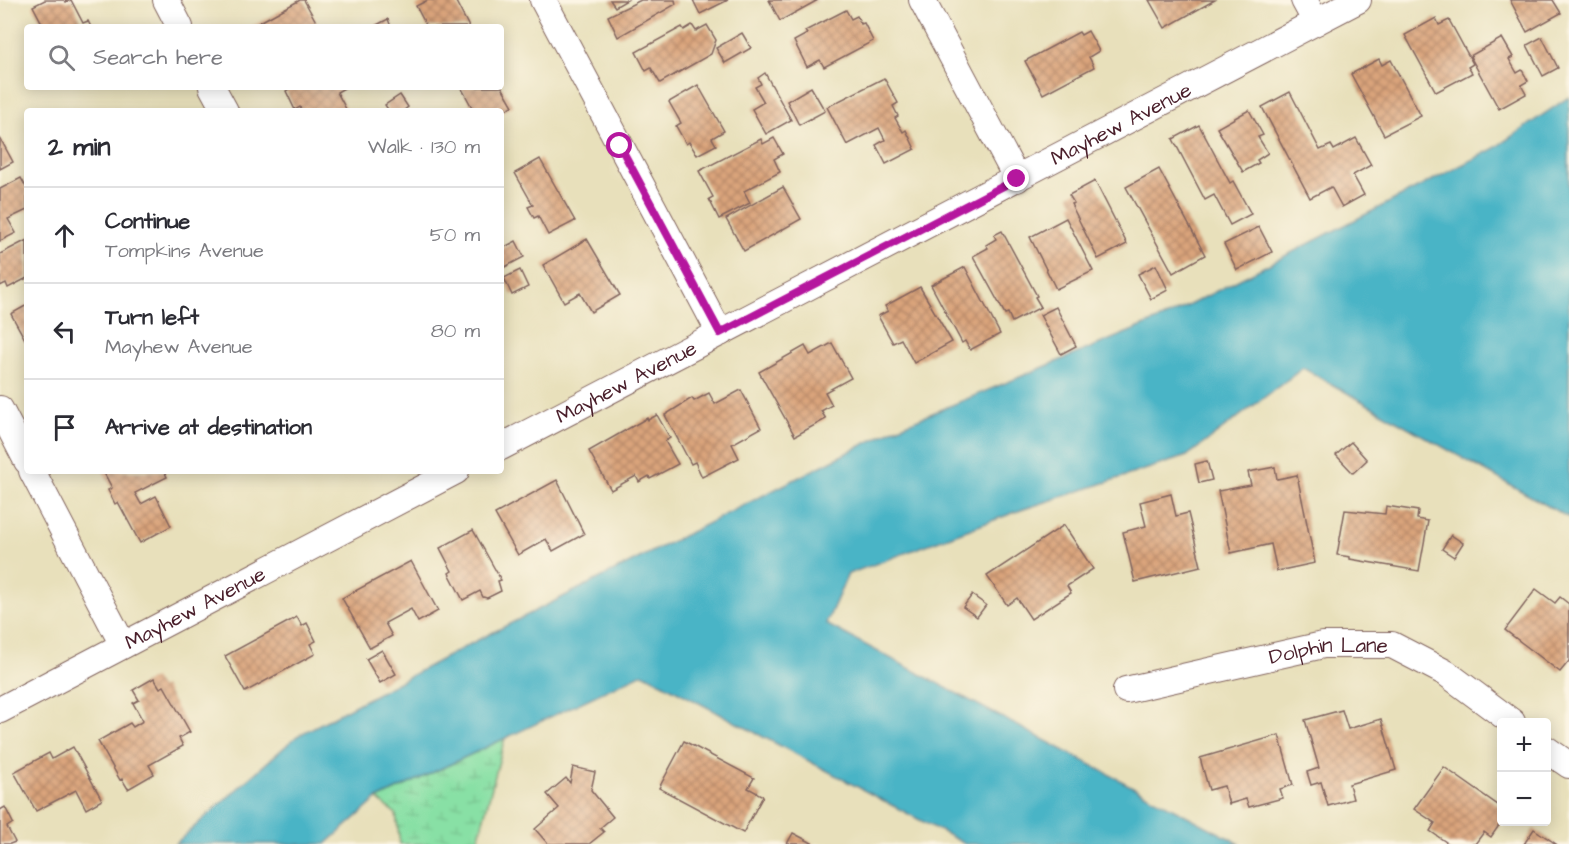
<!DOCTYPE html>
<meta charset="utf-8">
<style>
body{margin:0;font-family:"Architects Daughter",sans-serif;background:#f7f7f7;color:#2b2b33}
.controls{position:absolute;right:18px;bottom:18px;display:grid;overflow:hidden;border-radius:6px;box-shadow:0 3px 15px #0003}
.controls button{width:54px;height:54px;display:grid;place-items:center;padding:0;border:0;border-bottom:2px solid #e1e1e2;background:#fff;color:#2b2b33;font:30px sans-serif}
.stop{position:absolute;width:18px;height:18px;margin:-14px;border:4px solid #b5179e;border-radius:50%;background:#fff}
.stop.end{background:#b5179e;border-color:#fff;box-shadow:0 2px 6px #0008}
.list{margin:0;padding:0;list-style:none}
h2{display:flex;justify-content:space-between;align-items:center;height:78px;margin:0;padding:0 24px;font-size:26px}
h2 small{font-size:20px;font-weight:400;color:#7c7c81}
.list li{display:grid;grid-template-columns:39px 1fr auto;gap:18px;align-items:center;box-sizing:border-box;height:96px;padding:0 24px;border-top:2px solid #e1e1e2}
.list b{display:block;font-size:22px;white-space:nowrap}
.list p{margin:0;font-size:20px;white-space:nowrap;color:#7c7c81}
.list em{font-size:20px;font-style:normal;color:#7c7c81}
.icon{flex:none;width:33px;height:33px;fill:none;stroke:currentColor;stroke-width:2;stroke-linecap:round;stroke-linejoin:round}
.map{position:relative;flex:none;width:1569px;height:844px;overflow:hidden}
.search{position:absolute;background:#fff;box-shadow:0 3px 15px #0003;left:24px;top:24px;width:480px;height:66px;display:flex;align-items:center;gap:15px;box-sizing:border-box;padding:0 21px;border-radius:6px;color:#7c7c81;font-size:22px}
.panel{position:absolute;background:#fff;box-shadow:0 3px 15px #0003;left:24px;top:108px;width:480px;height:366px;border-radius:6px}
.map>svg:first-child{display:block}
.wetland{fill:url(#wetland-marsh);stroke:#698068;stroke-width:1.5}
.water{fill:#49b4c6;stroke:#4a6a78;stroke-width:1.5}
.building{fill:url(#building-cross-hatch)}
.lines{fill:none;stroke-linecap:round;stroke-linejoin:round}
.street-casing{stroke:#81635d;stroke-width:28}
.street{stroke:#fff;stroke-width:26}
.route{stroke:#b5179e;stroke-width:8}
.labels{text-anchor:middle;stroke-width:4.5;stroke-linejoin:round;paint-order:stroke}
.street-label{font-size:21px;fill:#4a1f2b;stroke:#fcf5e5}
</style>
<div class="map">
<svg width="1569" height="844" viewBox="0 0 1569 844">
<defs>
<pattern id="wetland-marsh" width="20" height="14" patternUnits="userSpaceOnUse" patternTransform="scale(1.5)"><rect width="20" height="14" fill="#88e0a5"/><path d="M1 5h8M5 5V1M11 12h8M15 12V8" fill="none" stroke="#77c08e"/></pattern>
<pattern id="building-cross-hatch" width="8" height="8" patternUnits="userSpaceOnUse" patternTransform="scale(1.5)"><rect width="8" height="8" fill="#daa47c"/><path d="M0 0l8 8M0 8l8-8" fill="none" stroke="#b38566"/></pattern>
</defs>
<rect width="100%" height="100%" fill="#fcf5e5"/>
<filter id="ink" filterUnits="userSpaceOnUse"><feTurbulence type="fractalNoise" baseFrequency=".0167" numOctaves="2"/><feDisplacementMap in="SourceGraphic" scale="12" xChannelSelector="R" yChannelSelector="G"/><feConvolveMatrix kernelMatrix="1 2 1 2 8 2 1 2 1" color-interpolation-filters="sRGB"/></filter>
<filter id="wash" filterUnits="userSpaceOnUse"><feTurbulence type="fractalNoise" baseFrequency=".008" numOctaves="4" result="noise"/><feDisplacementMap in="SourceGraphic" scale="24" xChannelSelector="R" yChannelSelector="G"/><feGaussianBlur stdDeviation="1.35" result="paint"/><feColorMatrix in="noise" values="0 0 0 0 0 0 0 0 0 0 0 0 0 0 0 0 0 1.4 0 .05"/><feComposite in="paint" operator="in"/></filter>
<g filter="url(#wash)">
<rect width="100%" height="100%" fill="#e8e0bb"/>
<polygon class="wetland" points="505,738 477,844 400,844 396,814 377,799"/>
<polygon class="water" points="1569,97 1569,518 1303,368 1187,456 1021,510 848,574 826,624 1240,844 965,844 643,673 377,799 326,844 175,844 297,736 478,640 894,429 1170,315 1493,149"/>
<g id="blocks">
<g class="building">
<polygon points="45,0 65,0 66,2 71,0 83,23 88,21 91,27 44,27 33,6"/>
<polygon points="300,0 304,0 319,27 251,27"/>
<polygon points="428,0 455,0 469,27 427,27 416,6"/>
<polygon points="610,0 627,0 615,7"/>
<polygon points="641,0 675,0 676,4 618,37 608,16"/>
<polygon points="693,0 728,0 700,14"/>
<polygon points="769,0 818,0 780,21"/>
<polygon points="1149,0 1215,0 1165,28"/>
<polygon points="1510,0 1553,0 1561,13 1527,32"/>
<polygon points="846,10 851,19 857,16 861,24 864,23 873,41 824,67 820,60 807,67 794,41 807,34 805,31"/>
<polygon points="1436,18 1439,25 1449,20 1473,64 1468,67 1472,73 1436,92 1405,35"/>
<polygon points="388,19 391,27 373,27"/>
<polygon points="692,25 696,31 707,25 716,40 711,54 660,83 651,68 646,71 636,52 682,27 684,30"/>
<polygon points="1088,31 1099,51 1089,57 1094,67 1043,94 1025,61 1079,32 1081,35"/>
<polygon points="742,33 751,48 725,63 716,48"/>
<polygon points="1542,37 1558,68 1543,76 1527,45"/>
<polygon points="1502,38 1513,57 1509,59 1517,73 1522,70 1528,81 1521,85 1526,94 1499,109 1470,56"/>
<polygon points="1379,59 1382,65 1391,60 1421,116 1384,135 1351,74"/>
<polygon points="765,73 791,120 766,134 752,109 764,102 755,87 761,84 758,78"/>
<polygon points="884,78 898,103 893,106 898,116 895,118 903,132 906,130 915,149 886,164 876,145 885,140 879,128 847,145 827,107"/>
<polygon points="698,85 724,131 712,138 716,145 697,155 689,142 686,144 676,126 681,123 669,102"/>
<polygon points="292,87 346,87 337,92 347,111 302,111 300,107 295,110 286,91"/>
<polygon points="461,87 502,87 513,106 501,112 474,111"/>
<polygon points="811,87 825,111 799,125 787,101"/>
<polygon points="1290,92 1320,150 1331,145 1334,150 1356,138 1371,165 1353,175 1364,195 1342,207 1331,187 1310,198 1262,107"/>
<polygon points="400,95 408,107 403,111 389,111 385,105"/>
<polygon points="1249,110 1263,135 1258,137 1268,153 1257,160 1259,163 1243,172 1217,128"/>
<polygon points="1199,125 1230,183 1233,181 1251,214 1230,225 1214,195 1205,200 1173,139"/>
<polygon points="0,138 13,162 0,169"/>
<polygon points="774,138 783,154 774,159 780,172 744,191 750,203 719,219 709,199 713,197 699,171 761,139 763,144"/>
<polygon points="540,159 575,221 548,235 538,216 534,218 528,207 533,205 515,173"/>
<polygon points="1159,169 1205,255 1173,273 1126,187"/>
<polygon points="21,178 27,189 27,210 8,219 16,233 0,241 0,189"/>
<polygon points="1095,181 1127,244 1098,259 1071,204 1074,203 1069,195"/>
<polygon points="783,187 801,219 744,251 726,219"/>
<polygon points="1066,218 1093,271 1056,289 1030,237"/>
<polygon points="1259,227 1272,252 1237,270 1224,244"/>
<polygon points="1002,231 1037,296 1035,297 1041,307 1012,322 1008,313 1005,314 973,256 988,248 986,245 996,239 994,235"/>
<polygon points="587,239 620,295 591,312 580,293 564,302 543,265"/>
<polygon points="27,240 27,278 8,288 6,283 0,286 0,254"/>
<polygon points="516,241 524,257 501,269 501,249"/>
<polygon points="1156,265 1168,290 1151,299 1138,274"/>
<polygon points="965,267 1000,334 970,350 965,341 962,343 931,285"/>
<polygon points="520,270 528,287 512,295 504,278"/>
<polygon points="920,287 952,342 914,363 901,339 893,343 878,316 888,311 885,306"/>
<polygon points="27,305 27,343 11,314"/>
<polygon points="1056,307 1076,346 1061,354 1040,315"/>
<polygon points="832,343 851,378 825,392 832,405 821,411 826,419 795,436 759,372 805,346 810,355"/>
<polygon points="741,390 761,428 732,444 739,458 702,477 695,462 691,464 665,415 692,398 694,401 709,393 715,404"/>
<polygon points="657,415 670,438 665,441 678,464 650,479 649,476 639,482 636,476 611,490 589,451 647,418 648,420"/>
<polygon points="1351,442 1367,460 1353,473 1336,455"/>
<polygon points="1207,461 1212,480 1199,483 1195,464"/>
<polygon points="1275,467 1277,479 1297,475 1315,563 1277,571 1271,544 1231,553 1218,491 1251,485 1248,472"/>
<polygon points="103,471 164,471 167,477 135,493 141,504 156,496 171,526 140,543 118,502 115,504 108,490 112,488"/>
<polygon points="557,480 584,534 553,551 546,539 518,555 495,514"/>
<polygon points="1171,494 1176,516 1188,513 1201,566 1135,582 1123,532 1146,526 1140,502"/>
<polygon points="1386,506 1418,511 1417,519 1428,521 1419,571 1350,559 1350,557 1337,555 1345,510 1385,514"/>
<polygon points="1064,525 1093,569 1067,586 1071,593 1031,619 1017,598 1007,605 987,576"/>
<polygon points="473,530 501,580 498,581 501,591 487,598 483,597 480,591 463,600 449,573 452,571 440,548"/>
<polygon points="1451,535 1463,543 1454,557 1442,549"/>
<polygon points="411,561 438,611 418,622 411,609 385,623 392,636 370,648 342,598"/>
<polygon points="1536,589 1555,603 1560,597 1569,604 1569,661 1560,672 1505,630"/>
<polygon points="972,595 986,605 977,617 963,607"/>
<polygon points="297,617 302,626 307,623 316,641 310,644 315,654 245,692 225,656"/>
<polygon points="382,650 396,674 380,683 366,659"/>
<polygon points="154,678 160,688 164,686 190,732 179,738 183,746 149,765 154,774 128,789 122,779 120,780 98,741 130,723 133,727 143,721 133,703 139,700 133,690"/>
<polygon points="1342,710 1348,729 1381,719 1396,770 1349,784 1353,799 1328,806 1321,782 1311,785 1307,772 1319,768 1305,720"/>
<polygon points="1279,735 1293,785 1280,789 1283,798 1249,807 1246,799 1229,804 1224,786 1209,790 1200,758"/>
<polygon points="684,741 754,778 748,788 763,796 743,833 659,788"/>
<polygon points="73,747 102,800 86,809 76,790 36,811 14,772 49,753 52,759"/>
<polygon points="573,767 595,772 591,790 613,817 600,828 604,832 589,844 548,844 535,829 559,808 547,794 566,778 570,783"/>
<polygon points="1444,767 1502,808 1502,821 1491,837 1484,832 1475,844 1449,844 1430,831 1435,823 1414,809"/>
<polygon points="5,807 13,823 7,827 15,842 10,844 0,844 0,810"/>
<polygon points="1534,829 1556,844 1524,844"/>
<polygon points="793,833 814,844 787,844"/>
</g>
</g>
</g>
<g filter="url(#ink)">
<use href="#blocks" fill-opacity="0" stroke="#81635d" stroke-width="1.5"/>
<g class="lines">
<defs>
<g id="street">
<polyline points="166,0 180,27"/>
<polyline points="543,0 720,333"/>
<polyline points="922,0 1017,179"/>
<polyline points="1304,0 1316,22"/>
<polyline points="212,87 225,111"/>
<polyline points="0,409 27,461"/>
<path id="s1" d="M501 447 1358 0"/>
<polyline points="32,471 123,645"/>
<path id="s2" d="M1126 690 1323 645H1392L1446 673 1512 722"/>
<path id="s3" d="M0 710 456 471"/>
<polyline points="1546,749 1569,765"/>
</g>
</defs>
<use href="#street" class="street-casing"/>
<use href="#street" class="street"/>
</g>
</g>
<g class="lines" filter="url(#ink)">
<polyline class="route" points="620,146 720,333 1017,179"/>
</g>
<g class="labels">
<g class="street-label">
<text dy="7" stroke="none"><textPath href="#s1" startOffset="699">Mayhew Avenue</textPath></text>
<text dy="7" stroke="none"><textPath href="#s1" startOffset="141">Mayhew Avenue</textPath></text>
<text dy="7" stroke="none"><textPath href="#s3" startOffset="220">Mayhew Avenue</textPath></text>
<text dy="7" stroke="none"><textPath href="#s2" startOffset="207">Dolphin Lane</textPath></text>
</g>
</g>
</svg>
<div class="controls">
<button>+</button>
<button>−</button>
</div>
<div class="stop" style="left:620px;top:146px"></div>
<div class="stop end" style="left:1017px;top:179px"></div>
<div class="search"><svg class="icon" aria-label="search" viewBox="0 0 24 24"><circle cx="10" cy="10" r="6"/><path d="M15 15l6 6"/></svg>Search here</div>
<section class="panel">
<h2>2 min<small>Walk · 130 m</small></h2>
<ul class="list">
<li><svg class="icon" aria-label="ahead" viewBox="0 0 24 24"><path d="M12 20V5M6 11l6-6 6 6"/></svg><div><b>Continue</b><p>Tompkins Avenue</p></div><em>50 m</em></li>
<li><svg class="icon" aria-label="left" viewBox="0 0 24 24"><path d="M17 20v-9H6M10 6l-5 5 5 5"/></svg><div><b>Turn left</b><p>Mayhew Avenue</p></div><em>80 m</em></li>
<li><svg class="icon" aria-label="arrive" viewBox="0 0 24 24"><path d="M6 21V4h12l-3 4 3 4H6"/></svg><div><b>Arrive at destination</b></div></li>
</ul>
</section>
</div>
